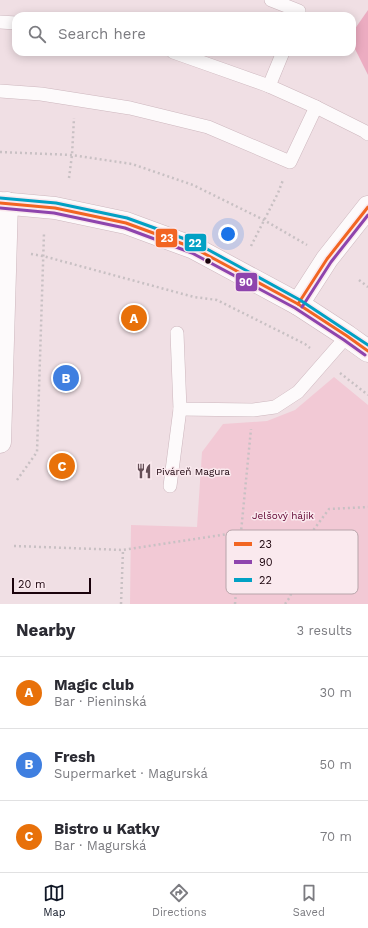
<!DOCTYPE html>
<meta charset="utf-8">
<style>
body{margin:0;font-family:"Work Sans",sans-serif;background:#f7f7f7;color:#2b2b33}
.scale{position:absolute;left:12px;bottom:10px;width:79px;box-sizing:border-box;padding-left:4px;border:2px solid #1a020b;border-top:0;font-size:11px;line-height:14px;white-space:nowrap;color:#1a020b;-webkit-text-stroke:3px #fae9ee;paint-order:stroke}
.you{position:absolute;left:228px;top:234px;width:14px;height:14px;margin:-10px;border:3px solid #fff;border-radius:50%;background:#1a73e8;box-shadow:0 0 0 6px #1a73e833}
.badge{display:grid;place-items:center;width:26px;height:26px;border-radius:50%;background:#111827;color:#fff;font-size:13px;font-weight:700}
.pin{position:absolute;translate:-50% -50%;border:2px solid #fff;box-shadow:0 1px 4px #0006}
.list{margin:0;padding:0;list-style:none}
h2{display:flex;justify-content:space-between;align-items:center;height:52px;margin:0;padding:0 16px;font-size:17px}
h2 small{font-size:13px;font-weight:400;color:#7c7c81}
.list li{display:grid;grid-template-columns:26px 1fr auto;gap:12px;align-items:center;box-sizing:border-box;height:72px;padding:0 16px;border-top:1px solid #e1e1e2}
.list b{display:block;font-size:15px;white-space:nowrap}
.list p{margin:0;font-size:13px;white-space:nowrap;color:#7c7c81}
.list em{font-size:13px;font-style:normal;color:#7c7c81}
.icon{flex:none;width:22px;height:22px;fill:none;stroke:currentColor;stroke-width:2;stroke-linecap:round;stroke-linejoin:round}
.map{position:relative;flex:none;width:368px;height:604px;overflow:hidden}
.search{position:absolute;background:#fff;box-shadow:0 2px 10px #0003;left:12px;right:12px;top:12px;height:44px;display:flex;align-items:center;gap:10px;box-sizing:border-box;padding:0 14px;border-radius:12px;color:#7c7c81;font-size:15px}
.sheet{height:268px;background:#fff}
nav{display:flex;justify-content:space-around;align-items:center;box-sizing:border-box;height:56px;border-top:1px solid #e1e1e2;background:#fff;font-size:11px;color:#7c7c81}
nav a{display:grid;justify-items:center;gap:2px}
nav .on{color:#111827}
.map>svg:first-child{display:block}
.green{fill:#f2c9d5}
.forest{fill:#ecacc1}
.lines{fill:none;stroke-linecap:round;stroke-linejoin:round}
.lane-casing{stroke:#cdb7be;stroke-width:14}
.street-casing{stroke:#cdb7be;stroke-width:23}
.secondary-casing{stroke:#cdb7be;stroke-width:23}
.path{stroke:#c8c0c3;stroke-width:2.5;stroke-dasharray:2 3;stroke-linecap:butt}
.lane{stroke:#fdfafb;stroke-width:13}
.street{stroke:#fdfafb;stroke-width:22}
.secondary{stroke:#fdfafb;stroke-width:22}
.bus-1-casing{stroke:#fae9ee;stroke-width:6}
.bus-2-casing{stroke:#fae9ee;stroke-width:6}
.bus-3-casing{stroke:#fae9ee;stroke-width:6}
.bus-1{stroke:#f26522;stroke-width:3}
.bus-2{stroke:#8e44ad;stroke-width:3}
.bus-3{stroke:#01a1c4;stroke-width:3}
.bus-dot{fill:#1a020b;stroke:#fae9ee;stroke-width:1.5}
.labels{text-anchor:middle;stroke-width:3;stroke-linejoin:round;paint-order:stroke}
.poi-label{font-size:10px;fill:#1a020b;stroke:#fae9ee;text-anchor:start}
.park-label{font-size:10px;fill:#5e002f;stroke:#fae9ee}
.key{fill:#fae9ee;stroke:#b7a4aa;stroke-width:1}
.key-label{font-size:11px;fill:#1a020b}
.line-badge{stroke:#fae9ee;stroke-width:1.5}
.badge-label{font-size:11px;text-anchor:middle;font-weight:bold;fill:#fff}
</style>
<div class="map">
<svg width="368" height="604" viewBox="0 0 368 604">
<rect width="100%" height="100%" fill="#f0dfe4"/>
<polygon class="green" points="334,377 368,405 368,604 130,604 131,525 197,527 202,452 223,424 267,421 295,410"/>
<polygon class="forest" points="368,10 368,75 352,43 352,33"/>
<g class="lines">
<defs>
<g id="lane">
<polyline points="271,0 299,11 297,16"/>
<polyline points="0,22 16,23"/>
<polyline points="173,52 269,86"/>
<polyline points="283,52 269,86 316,107"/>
<polyline points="0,91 41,94 130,108 208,127 290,162 316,107 364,131 368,134"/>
<polyline points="177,333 180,409 253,410 275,407 298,392 347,336"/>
<polyline points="170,486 180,409"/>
</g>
<g id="street">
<polyline points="0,203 55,208 126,223 194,248 298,304"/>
<polyline points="0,442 7,203"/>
</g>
<polyline id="secondary" points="368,207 327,259 298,304 347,336 368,351"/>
</defs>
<use href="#lane" class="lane-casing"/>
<use href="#street" class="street-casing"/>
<use href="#secondary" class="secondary-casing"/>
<g class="path">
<polyline points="0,152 72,155 132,164 193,185 264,220 307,245"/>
<polyline points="69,178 72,155 74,118"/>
<polyline points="251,246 278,193 283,180"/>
<polyline points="31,254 43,256 194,297 217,300 305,344 310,348"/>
<polyline points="359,280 368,287"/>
<polyline points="340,373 368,395"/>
<polyline points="17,480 37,452 44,233"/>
<polyline points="14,546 123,550 241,532 309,536"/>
<polyline points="121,604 123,550"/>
<polyline points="235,604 241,532 251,429"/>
<polyline points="285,604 290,597 309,536 329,509 368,507"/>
</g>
<use href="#lane" class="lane"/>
<use href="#street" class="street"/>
<use href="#secondary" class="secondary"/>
<defs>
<g id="bus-1">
<polyline points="0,203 55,208 126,223 194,248 298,304 347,336 368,351"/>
<polyline points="298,304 327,259 368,207"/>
</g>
<g id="bus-2">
<polyline points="0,208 54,213 125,228 192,253 295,308 344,340 365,355"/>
<polyline points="302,307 331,262 368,215"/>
</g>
<polyline id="bus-3" points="0,198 56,203 127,218 196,243 300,300 368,345"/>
</defs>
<use href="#bus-1" class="bus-1-casing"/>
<use href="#bus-2" class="bus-2-casing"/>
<use href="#bus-3" class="bus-3-casing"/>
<use href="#bus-1" class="bus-1"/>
<use href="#bus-2" class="bus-2"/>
<use href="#bus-3" class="bus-3"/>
</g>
<defs>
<symbol id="restaurant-bare" viewBox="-9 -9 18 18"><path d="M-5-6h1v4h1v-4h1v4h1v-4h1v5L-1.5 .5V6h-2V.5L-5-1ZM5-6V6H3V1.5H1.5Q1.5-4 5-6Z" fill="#654f57" stroke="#fae9ee" stroke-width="2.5" paint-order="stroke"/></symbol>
</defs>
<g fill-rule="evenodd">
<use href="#restaurant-bare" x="133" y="460" width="22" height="22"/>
</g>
<circle class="bus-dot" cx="208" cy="261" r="3.5"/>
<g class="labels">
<g class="poi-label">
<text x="156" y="475">Piváreň Magura</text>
</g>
<g class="park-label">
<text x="283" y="519">Jelšový hájik</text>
</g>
</g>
<rect x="226" y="530" width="132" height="64" rx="6" class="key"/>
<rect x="234" y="542" width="18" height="4" fill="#f26522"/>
<rect x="234" y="560" width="18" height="4" fill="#8e44ad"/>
<rect x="234" y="578" width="18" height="4" fill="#01a1c4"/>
<g class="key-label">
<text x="259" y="548">23</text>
<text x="259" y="566">90</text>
<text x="259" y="584">22</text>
</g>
<g class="line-badge">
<rect x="155" y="228" width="23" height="20" rx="4" fill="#f26522"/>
<rect x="184" y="233" width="23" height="19" rx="4" fill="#01a1c4"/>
<rect x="235" y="272" width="23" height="20" rx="4" fill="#8e44ad"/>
</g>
<g class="badge-label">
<text x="167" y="242">23</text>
<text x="195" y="247">22</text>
<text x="246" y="286">90</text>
</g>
</svg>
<div class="scale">20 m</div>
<div class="you"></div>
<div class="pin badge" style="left:134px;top:318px;background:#e8710a">A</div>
<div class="pin badge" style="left:66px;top:378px;background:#3f7fe0">B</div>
<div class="pin badge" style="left:62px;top:466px;background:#e8710a">C</div>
<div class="search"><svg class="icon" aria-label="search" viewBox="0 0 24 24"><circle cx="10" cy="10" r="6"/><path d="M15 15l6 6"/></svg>Search here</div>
</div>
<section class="sheet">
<h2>Nearby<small>3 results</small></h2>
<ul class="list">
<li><span class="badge" style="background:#e8710a">A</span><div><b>Magic club</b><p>Bar · Pieninská</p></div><em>30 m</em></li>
<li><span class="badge" style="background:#3f7fe0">B</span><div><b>Fresh</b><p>Supermarket · Magurská</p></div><em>50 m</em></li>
<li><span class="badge" style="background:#e8710a">C</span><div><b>Bistro u Katky</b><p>Bar · Magurská</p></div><em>70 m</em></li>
</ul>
</section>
<nav>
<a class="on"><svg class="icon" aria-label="map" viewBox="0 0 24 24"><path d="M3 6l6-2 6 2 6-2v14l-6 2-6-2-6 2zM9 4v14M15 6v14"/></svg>Map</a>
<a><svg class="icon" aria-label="directions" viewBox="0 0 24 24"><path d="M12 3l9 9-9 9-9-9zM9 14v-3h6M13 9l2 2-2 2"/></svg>Directions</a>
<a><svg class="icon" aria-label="saved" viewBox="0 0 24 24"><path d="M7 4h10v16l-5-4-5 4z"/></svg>Saved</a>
</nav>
